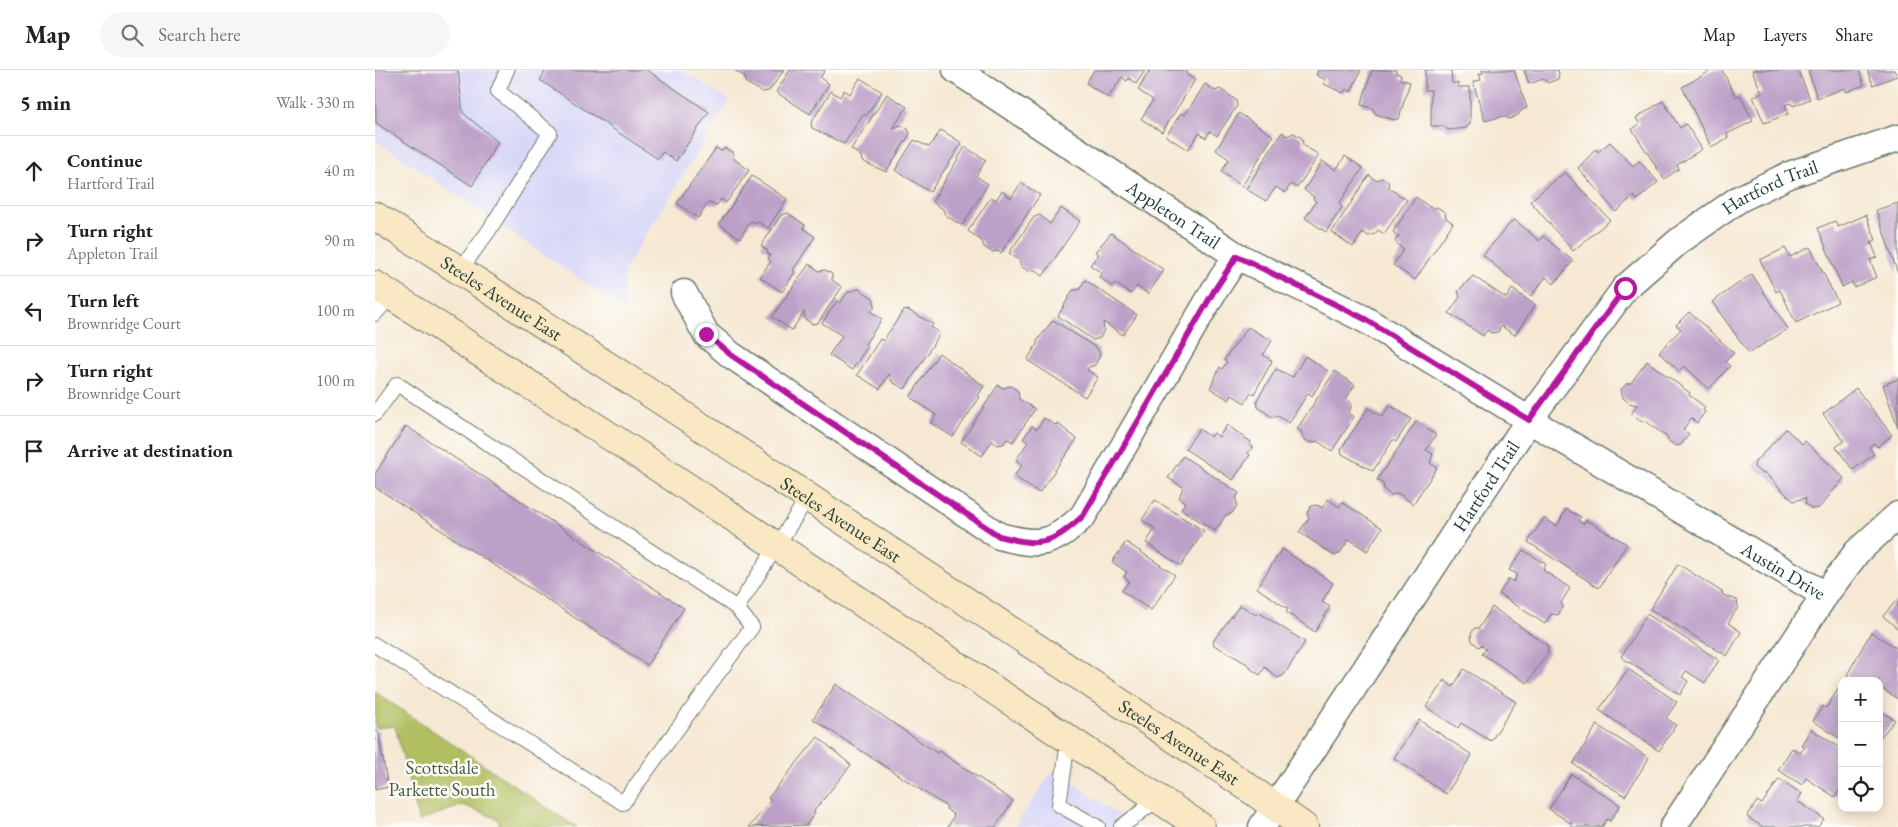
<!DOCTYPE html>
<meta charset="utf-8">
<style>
body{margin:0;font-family:"EB Garamond",serif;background:#f6f6f6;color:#222}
.controls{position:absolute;right:15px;bottom:15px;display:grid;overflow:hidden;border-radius:10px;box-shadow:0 2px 12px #0003}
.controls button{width:45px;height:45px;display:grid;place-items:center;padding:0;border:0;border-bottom:1px solid #e0e0e0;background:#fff;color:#222;font:25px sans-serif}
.stop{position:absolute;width:15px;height:15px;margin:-11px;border:4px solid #b5179e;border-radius:50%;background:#fff}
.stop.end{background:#b5179e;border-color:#fff;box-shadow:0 1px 5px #0008}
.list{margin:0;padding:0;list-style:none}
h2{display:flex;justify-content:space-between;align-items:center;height:65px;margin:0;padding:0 20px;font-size:21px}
h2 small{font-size:16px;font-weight:400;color:#767676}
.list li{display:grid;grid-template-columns:32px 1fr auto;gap:15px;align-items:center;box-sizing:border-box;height:70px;padding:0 20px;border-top:1px solid #e0e0e0}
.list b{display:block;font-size:19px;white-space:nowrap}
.list p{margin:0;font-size:16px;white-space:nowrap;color:#767676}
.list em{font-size:16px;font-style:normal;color:#767676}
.icon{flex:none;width:28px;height:28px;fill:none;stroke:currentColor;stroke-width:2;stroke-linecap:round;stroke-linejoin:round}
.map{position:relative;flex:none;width:1523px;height:757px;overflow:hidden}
header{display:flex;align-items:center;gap:30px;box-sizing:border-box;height:70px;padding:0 25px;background:#fff;border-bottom:1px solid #e0e0e0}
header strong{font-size:24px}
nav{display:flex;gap:28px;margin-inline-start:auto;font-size:18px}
.search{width:350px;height:45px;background:#f6f6f6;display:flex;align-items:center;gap:12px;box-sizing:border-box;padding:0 18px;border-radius:28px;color:#767676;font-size:19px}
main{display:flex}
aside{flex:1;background:#fff}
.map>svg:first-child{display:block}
.built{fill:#d8d7f8}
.green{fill:#b2bf61;stroke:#687e4a}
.building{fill:#bda0c8}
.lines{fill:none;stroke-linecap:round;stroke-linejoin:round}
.lane-casing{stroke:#6a796c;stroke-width:16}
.street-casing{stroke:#6a796c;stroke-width:29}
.secondary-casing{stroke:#6a796c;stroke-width:30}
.lane{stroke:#fff;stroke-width:14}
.street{stroke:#fff;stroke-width:26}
.secondary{stroke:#fae7c3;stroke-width:28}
.route{stroke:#b5179e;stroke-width:6}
.labels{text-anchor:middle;stroke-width:5;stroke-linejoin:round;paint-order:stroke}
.street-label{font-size:19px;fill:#1f3d34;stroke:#fdfcf7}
.park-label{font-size:19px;fill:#445e3f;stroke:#fdfcf7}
</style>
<header>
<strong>Map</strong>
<div class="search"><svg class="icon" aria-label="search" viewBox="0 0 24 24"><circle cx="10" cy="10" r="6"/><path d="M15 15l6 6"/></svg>Search here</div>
<nav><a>Map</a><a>Layers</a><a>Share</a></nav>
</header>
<main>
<aside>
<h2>5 min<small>Walk · 330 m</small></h2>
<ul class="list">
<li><svg class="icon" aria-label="ahead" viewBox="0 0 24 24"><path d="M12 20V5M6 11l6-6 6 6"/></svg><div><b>Continue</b><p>Hartford Trail</p></div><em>40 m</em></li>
<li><svg class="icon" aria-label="right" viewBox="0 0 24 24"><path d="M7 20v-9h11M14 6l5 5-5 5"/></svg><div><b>Turn right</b><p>Appleton Trail</p></div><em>90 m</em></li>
<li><svg class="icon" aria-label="left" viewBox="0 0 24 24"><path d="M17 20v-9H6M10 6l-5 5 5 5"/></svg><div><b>Turn left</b><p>Brownridge Court</p></div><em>100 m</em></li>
<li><svg class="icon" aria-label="right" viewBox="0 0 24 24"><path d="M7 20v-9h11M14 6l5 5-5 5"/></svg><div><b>Turn right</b><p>Brownridge Court</p></div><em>100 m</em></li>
<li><svg class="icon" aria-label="arrive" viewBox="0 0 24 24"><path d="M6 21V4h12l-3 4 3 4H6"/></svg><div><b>Arrive at destination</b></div></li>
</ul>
</aside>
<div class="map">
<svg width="1523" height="757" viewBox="0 0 1523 757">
<rect width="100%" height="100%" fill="#fdfcf7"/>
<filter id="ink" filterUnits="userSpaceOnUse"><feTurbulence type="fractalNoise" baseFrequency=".02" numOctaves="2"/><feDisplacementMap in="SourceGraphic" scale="10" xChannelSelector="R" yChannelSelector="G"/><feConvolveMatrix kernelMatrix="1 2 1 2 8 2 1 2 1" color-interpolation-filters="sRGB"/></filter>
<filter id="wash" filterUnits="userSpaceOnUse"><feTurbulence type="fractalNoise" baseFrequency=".0096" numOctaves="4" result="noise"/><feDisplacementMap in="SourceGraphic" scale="20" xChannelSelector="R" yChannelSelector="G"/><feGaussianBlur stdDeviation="1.12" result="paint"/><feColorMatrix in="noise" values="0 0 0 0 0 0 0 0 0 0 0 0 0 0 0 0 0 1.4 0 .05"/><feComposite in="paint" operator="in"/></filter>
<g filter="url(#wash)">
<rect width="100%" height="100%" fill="#f6e8d3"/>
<g class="built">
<polygon points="0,0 306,0 355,30 249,200 250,240 0,70"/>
<polygon points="679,700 762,757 639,757"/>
</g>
<polygon class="green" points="0,622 201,757 125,757 123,749 88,735 44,751 20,656 0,658"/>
<g id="blocks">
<g class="building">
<polygon points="0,0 83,0 88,43 123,72 97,116 1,53"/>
<polygon points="171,0 272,0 334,42 301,91 288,82 283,89 165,10"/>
<polygon points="359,0 409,0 394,21 387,22 370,12 370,7"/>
<polygon points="415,0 450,0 445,8 454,14 435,44 401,22"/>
<polygon points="719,0 770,0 761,14 754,8 752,11 747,7 733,28 711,13"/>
<polygon points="775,0 812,0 812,5 820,10 787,62 766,49 778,30 763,20"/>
<polygon points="943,0 986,0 976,22 971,19 968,23 949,14 951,10 941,5"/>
<polygon points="997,0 1021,0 1021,3 1026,5 1025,9 1035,12 1024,48 1019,50 1001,44 997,38 986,35"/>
<polygon points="1050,0 1076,0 1077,13 1083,13 1083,17 1095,17 1095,54 1091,58 1073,60 1069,56 1056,56 1056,20 1050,20"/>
<polygon points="1107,0 1139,0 1152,38 1147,40 1143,45 1134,49 1128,46 1110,51 1098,12 1106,10 1104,4 1108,3"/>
<polygon points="1149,0 1183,0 1184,4 1183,9 1173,13 1168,9 1154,14"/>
<polygon points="1337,0 1347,0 1361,27 1365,25 1378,51 1352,64 1353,68 1336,77 1307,17"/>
<polygon points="1377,0 1423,0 1435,29 1418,36 1416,33 1410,35 1413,44 1389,53 1378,27 1387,23"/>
<polygon points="1433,0 1484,0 1489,15 1471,22 1470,18 1442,28"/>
<polygon points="1492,0 1519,0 1522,6 1498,15"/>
<polygon points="485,8 507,22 491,46 488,44 469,74 437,58 436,53 456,21 465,27 469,20 475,24"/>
<polygon points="830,14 840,21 845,19 861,30 862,36 842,66 835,61 831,68 824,63 813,80 791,66 806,43 810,45"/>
<polygon points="512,24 532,37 518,58 526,55 533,59 535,64 511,102 487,91 486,86 476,79"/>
<polygon points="1288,31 1305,58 1311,54 1327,79 1302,95 1304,99 1289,109 1257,59 1265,54 1261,48"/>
<polygon points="864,43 898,66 867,116 846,102 854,89 841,80"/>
<polygon points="566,60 587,73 555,122 520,100 539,70 554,77"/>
<polygon points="907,62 912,66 919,63 927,68 928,75 944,85 922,118 916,114 910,123 901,117 891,131 871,119"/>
<polygon points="1235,72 1258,96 1264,91 1283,112 1262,130 1258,126 1241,142 1203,98 1221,79 1223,82"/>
<polygon points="590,77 611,90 601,106 613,114 589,153 586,155 570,145 568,139 557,132"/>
<polygon points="341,78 346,81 350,78 358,83 359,89 374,100 351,133 346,129 342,135 333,133 323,148 302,133"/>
<polygon points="970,86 988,98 964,134 967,137 951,162 930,148 941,131 938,129 939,127 929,120 947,91 961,100"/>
<polygon points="1190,102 1235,150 1198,181 1155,131"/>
<polygon points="994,105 1000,110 1008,108 1013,111 1014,118 1032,130 1009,164 1003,160 1000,164 993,166 988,162 978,177 957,162"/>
<polygon points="377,106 412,129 393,158 382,151 380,153 376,151 365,168 344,154"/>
<polygon points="646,113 665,125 626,183 622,181 617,182 609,177 607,171 593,161 616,127 621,130 627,121 636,128"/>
<polygon points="1041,127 1057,139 1062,137 1070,142 1071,148 1078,153 1040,210 1018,195 1028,180 1020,171 1024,166 1018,162"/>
<polygon points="1523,133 1523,204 1501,140"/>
<polygon points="686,138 705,151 668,206 660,200 653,201 646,196 644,190 634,183 659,147 665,145 675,154"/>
<polygon points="413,143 430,155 428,158 440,167 418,200 420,202 407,222 385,207 396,191 393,189 395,185 392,183 393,181 386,176 406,145"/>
<polygon points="1491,145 1501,170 1496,172 1502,187 1495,190 1502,207 1479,217 1477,212 1467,217 1443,158 1460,151 1463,157"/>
<polygon points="1139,149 1164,171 1168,166 1198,191 1179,214 1171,207 1156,226 1108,185"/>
<polygon points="736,163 789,200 773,224 762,216 756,224 740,213 737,216 724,207 727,203 715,195 724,184 720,182"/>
<polygon points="1435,177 1463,232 1421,253 1405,220 1401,222 1385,190 1410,178 1415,187"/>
<polygon points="434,194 444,201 450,200 457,204 457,210 467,217 443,253 437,254 430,249 429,242 417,260 397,247"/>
<polygon points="1377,204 1413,259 1374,283 1337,232"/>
<polygon points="1098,206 1131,228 1137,219 1160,235 1140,265 1126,256 1123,262 1116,263 1112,260 1108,266 1074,243 1085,227 1083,221"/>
<polygon points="710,210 762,245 748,265 728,252 729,260 725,268 718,270 683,246 698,220 704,220"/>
<polygon points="484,219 498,228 500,235 496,242 507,249 490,274 493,276 477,300 454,285 467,266 447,253 462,231 465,233 473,222"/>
<polygon points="533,240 558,254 556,257 562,261 564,265 530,319 517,312 514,304 505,319 482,305 505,269 508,271 528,241"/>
<polygon points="1314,242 1359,283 1350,292 1355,296 1334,319 1309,296 1304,301 1284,282 1306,259 1301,255"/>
<polygon points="678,250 723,279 725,286 719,296 715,296 712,300 723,307 710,327 652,290 662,274 662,271"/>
<polygon points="873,257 897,271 888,285 897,291 879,324 876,323 870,333 857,325 854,330 835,318 845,297 847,299 852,292 849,290"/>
<polygon points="564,283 609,316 603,326 605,327 578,367 556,353 561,345 535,327"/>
<polygon points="930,286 953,301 937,326 933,323 914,353 903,346 897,347 883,337 882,330 901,299 918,307"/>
<polygon points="1272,291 1315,323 1314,325 1330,337 1328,340 1330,342 1322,353 1316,348 1308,360 1314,364 1306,375 1301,376 1292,370 1293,368 1269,350 1267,352 1256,344 1262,335 1254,333 1248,328 1246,320 1251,314 1256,313"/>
<polygon points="960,301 980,315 971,329 976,332 976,338 973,343 979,347 957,381 942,371 935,373 928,368 926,361 922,359"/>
<polygon points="1523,307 1523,357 1508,315 1521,310"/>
<polygon points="623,315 628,318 636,316 643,321 644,329 660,339 638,372 632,369 628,374 622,375 617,371 607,386 586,372"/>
<polygon points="1481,318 1517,365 1502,377 1499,373 1494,377 1499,384 1478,400 1461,377 1469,371 1448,344"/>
<polygon points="1015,335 1036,349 1021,372 1018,370 998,401 967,384 966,379 993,338 1007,347"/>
<polygon points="669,348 680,355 682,353 702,369 664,423 639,406 647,395 641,390 653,372 648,369 657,356 662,359"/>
<polygon points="1041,352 1061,365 1051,380 1058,384 1055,393 1062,398 1038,434 1023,423 1016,425 1009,420 1008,414 1002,410"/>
<polygon points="852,355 876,372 874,375 878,377 873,383 875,385 858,410 810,379 824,359 836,367 839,363 844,367"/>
<polygon points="31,356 309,538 272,595 0,417 0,404"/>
<polygon points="1411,359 1427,374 1430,371 1469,408 1444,438 1437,439 1430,433 1431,428 1418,431 1390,403 1386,403 1379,397 1380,392"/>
<polygon points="808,386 864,423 861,428 862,436 857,443 851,445 840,461 806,439 810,432 804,428 808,417 793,408"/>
<polygon points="953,429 964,437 967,432 1007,458 992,481 974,469 965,483 960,486 924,462 934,448 932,443 936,436 942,435 947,438"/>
<polygon points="780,430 829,461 806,496 771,473 780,459 767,450"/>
<polygon points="1191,439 1206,447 1203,450 1208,454 1211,450 1252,474 1224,518 1153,472 1169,448 1182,456"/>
<polygon points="751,472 800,505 776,540 747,521 754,511 749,507 752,502 737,492"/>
<polygon points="907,479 958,513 947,532 955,537 940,562 911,542 913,539 882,518"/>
<polygon points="1148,480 1171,494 1168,500 1195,518 1186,533 1188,536 1183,545 1176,544 1170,554 1124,524 1134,509 1139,512 1142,504 1134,500"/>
<polygon points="1303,494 1347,522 1348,525 1362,530 1363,537 1353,553 1366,562 1352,586 1275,539"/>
<polygon points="1521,531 1523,532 1523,559 1508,546"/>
<polygon points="865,535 881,545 883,542 930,572 909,605 903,608 890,597 885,605 876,599 874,595 839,575 838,571"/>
<polygon points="1117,537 1172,575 1173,583 1152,613 1107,584 1111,579 1106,575 1104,577 1097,571 1096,564 1100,558 1104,558"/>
<polygon points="1272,544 1344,590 1330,613 1311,601 1307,607 1313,611 1305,625 1246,587"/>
<polygon points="1496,562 1523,579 1523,629 1504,617 1504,611 1481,611 1472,605"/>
<polygon points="1089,599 1141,632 1116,671 1086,653 1083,658 1051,637 1069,610 1078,617"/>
<polygon points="1253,599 1302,632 1291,648 1301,655 1284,681 1224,640"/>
<polygon points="1467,613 1467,670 1438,651 1448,636 1451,638"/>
<polygon points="461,614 562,683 564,681 638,731 620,757 573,757 579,745 571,739 572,737 438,649"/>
<polygon points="1504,640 1520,650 1504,669"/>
<polygon points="1044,650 1097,685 1071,724 1019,688"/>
<polygon points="1222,655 1274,688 1250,726 1198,694"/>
<polygon points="1436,659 1467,679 1467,717 1460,727 1431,708 1427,715 1403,700 1417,678 1425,683 1430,677 1426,675"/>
<polygon points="0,661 3,661 13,717 0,720"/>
<polygon points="443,667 476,695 439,741 440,743 432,754 433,755 374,757 396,730 393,728"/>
<polygon points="1196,704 1245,735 1235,751 1232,749 1227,757 1195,757 1197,754 1174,739"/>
<polygon points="1404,709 1427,724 1422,731 1449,749 1443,757 1388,757 1372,747 1382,731 1387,734"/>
</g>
</g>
</g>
<g filter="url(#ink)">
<use href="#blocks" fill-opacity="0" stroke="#6a796c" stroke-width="1"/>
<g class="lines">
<defs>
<g id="lane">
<polyline points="85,200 113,162 175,63 123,21 132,0"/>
<polyline points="0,244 16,226"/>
<polyline points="0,344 22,314 362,538 377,557 248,733 0,575"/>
<polyline points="362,538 433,427"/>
<polyline points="693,671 684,735 723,757"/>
<polyline points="746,757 783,729"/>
</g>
<g id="street">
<path id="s1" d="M581 0 862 186 989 249 1154 350 1450 525"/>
<path d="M309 223 331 264 356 285 624 466C665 477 677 475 708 446L839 221 862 186"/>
<path id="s2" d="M887 757 1154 350 1250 218 1304 171 1364 129 1414 105 1523 68"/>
<polyline points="1298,757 1450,525 1482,482 1523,445"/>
</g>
<g id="secondary">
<path id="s3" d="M0 146 290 333 861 709 929 757"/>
<polyline points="0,215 264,385 826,757"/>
</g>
</defs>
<use href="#lane" class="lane-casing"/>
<use href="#street" class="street-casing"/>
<use href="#secondary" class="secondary-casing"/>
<use href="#lane" class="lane"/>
<use href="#street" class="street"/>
<use href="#secondary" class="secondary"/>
</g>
</g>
<g class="lines" filter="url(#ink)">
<path class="route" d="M331 264 356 285 624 466C665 477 676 475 708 446L839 221 862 186 990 249 1154 350 1250 218"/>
</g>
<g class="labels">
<g class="street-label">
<text dy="7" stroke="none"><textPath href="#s2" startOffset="828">Hartford Trail</textPath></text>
<text dy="7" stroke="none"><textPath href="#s1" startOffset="261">Appleton Trail</textPath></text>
<text dy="7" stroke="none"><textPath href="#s3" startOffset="151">Steeles Avenue East</textPath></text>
<text dy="7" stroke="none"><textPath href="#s2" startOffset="408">Hartford Trail</textPath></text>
<text dy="7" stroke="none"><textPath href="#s3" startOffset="556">Steeles Avenue East</textPath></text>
<text dy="7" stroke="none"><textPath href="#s1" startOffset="968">Austin Drive</textPath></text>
<text dy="7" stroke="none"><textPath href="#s3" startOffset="961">Steeles Avenue East</textPath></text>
</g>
<g class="park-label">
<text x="67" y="704">Scottsdale<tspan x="67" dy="22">Parkette South</tspan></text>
</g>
</g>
</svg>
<div class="controls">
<button>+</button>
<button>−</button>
<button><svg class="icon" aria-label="locate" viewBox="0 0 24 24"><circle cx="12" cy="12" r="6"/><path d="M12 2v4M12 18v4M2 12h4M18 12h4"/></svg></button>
</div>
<div class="stop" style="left:1250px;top:218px"></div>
<div class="stop end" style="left:331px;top:264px"></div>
</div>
</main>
